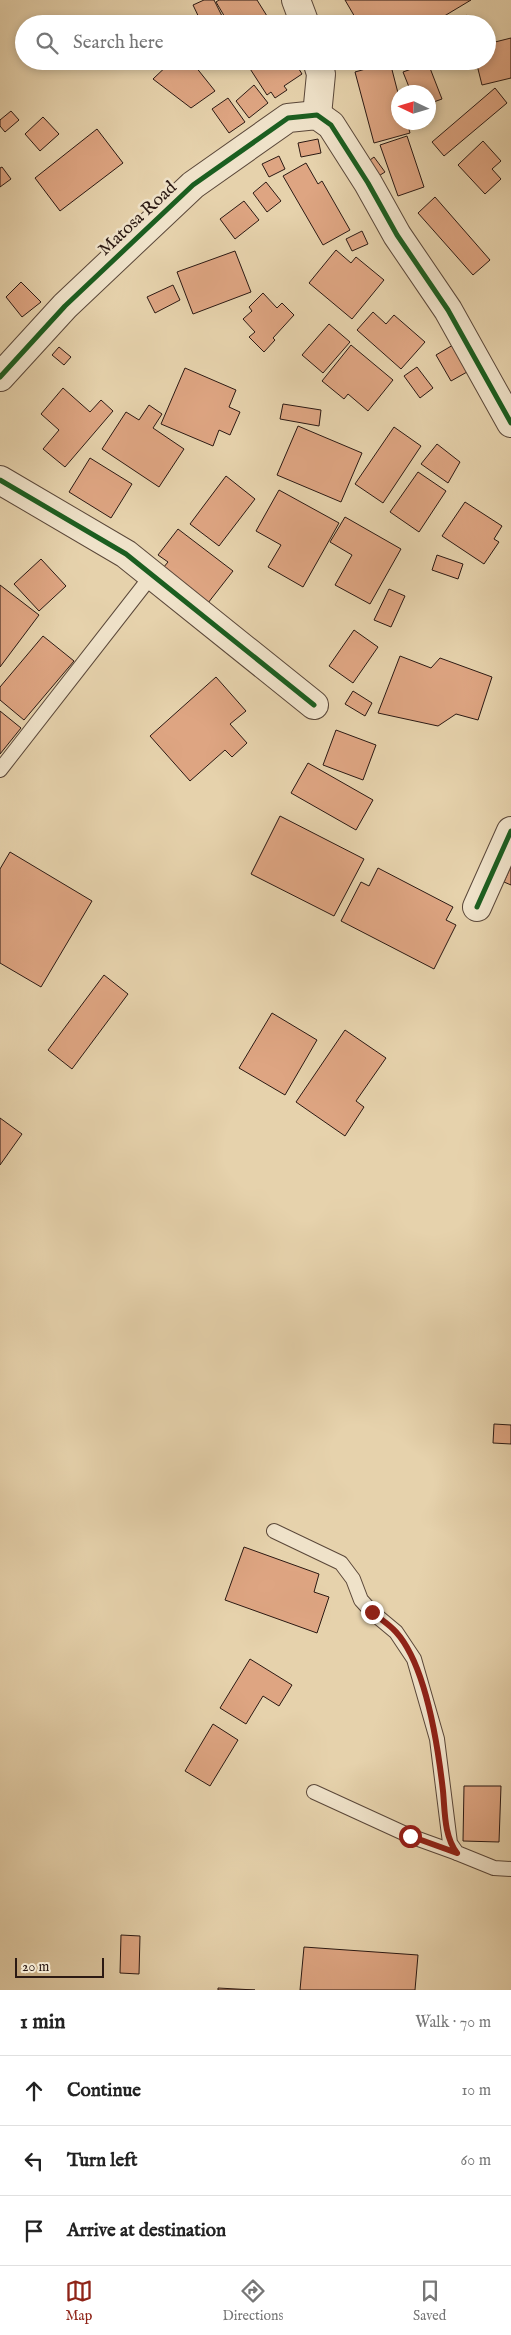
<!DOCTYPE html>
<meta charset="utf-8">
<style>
body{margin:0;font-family:"IM FELL English",serif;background:#f6f6f6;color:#222}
.compass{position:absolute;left:391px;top:85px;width:45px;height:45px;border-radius:50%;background:#fff;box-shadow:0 2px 8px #0003;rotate:274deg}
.scale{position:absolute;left:15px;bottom:12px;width:89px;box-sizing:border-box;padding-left:5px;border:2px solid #2b1913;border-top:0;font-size:14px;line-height:18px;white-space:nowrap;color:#2b1913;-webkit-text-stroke:4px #efe2c9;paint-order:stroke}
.stop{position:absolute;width:15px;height:15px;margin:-11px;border:4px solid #8f2418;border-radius:50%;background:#fff}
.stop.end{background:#8f2418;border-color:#fff;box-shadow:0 1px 5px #0008}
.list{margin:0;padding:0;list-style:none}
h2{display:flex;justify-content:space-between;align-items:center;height:65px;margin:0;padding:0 20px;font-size:21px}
h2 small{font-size:16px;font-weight:400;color:#767676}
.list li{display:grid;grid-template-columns:32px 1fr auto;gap:15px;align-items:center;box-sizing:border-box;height:70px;padding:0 20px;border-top:1px solid #e0e0e0}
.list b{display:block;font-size:19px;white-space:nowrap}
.list em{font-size:16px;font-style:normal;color:#767676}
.icon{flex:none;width:28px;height:28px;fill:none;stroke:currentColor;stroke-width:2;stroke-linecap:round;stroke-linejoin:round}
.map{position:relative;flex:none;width:511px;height:1990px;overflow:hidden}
.search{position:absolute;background:#fff;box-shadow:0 2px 8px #0003;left:15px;right:15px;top:15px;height:55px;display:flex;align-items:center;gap:12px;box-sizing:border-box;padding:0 18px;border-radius:28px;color:#767676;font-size:19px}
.sheet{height:275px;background:#fff}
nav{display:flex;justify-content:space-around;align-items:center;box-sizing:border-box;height:70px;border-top:1px solid #e0e0e0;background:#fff;font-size:14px;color:#767676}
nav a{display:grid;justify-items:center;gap:2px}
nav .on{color:#8f2418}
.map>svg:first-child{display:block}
.building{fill:#dea582;stroke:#2b1913}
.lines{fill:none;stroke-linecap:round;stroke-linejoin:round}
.service-casing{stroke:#5a4739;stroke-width:16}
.minor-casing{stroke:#5a4739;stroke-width:30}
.tertiary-casing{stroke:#5a4739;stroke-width:30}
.service{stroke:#efe2c9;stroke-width:14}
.minor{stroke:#efe2c9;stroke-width:28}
.tertiary{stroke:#efe2c9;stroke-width:28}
.cycleway-casing{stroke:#efe2c9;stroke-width:8}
.cycleway{stroke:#1b5e20;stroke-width:5}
.route{stroke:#8f2418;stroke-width:6}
.labels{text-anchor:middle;stroke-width:5;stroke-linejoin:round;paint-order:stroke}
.street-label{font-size:18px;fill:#2b1913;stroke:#efe2c9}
</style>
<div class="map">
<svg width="511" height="1990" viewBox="0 0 511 1990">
<rect width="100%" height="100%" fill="#e6d2ac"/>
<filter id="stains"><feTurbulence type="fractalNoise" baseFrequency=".004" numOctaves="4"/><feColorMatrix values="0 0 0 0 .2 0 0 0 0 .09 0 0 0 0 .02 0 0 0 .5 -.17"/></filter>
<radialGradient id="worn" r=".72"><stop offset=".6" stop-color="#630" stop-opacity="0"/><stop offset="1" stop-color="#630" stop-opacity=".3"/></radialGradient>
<g class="building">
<polygon points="204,0 214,0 226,24 202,24 193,5"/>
<polygon points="219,0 257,0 272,24 229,24 216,2"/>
<polygon points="345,0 471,0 431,24 359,24"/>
<polygon points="467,15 474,24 456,24"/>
<polygon points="511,38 511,78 482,85 476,61 487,61 487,44"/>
<polygon points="172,61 191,61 215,91 191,108 153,79"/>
<polygon points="245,61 294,61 302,74 284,86 287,90 275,98 271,92 267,95"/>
<polygon points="390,62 398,93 398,122 407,122 410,133 374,143 355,72"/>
<polygon points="428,63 442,99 428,104 428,92 411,92 403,72"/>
<polygon points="254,85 268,103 249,118 236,101"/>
<polygon points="495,88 507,103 444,156 432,142"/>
<polygon points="228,98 245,122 229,133 212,109"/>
<polygon points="11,111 19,120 5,132 0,126 0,120"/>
<polygon points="43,117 59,134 40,151 25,134"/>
<polygon points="97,129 123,163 60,211 35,178"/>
<polygon points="407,136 424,187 398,196 380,145"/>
<polygon points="318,139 321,153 301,157 298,143"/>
<polygon points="483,141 501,161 492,169 501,179 485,194 458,165"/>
<polygon points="279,156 285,169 269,177 262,164"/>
<polygon points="374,157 385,172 377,177 366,163"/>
<polygon points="306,163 318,184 322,181 350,230 323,245 283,176"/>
<polygon points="2,167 11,179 0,187 0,168"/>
<polygon points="266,182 281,201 267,212 253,193"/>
<polygon points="435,197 490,260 473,275 418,213"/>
<polygon points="244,201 259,220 235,239 220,219"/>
<polygon points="362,231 368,244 352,251 346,239"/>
<polygon points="336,250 351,263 356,257 384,280 352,319 309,283"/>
<polygon points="235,251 251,292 193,314 177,272"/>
<polygon points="21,282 41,302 22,317 6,297"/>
<polygon points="173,285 180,300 155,313 147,297"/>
<polygon points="263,293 277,308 282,303 294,315 273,338 275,340 264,352 249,337 255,332 243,319 252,311 249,307"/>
<polygon points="373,312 386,324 394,315 425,342 401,369 357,330"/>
<polygon points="329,324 350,342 323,373 302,355"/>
<polygon points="351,345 393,380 368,411 348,394 344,399 322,381"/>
<polygon points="453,345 467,372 451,381 436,355"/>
<polygon points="59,347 71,357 64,365 52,355"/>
<polygon points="417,367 433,388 420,398 404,376"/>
<polygon points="185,368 236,390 229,407 240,412 230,435 219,430 213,446 161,424"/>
<polygon points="63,388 90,412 101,400 113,411 65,467 43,449 59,430 41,414"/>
<polygon points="283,404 321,410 319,426 280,419"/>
<polygon points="149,405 162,414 153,428 184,449 159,487 102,449 126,412 139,420"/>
<polygon points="298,426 362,453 341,502 277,475"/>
<polygon points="394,427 421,446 383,503 355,484"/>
<polygon points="437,444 460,462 448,483 421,464"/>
<polygon points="90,458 132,484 111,518 69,492"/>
<polygon points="418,472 446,491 419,532 390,512"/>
<polygon points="226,476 255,499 219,546 190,524"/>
<polygon points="279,490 339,523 303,587 268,567 281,545 256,531"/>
<polygon points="465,502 502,526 494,539 499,542 484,564 442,536"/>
<polygon points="345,517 401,549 370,604 335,585 352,555 330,542"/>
<polygon points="178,529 233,571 208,603 163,568 168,562 158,555"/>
<polygon points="437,555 463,564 458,579 432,570"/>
<polygon points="41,559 66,586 39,611 14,584"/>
<polygon points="0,585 39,615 0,667"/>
<polygon points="389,589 405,596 391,627 374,620"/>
<polygon points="354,630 378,647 353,683 329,666"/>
<polygon points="43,636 74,661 24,720 0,700 0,687"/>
<polygon points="400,656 431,668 440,658 492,677 478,720 456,714 438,726 378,713"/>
<polygon points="216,677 246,711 230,724 247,743 232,757 225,750 190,781 150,736"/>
<polygon points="353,691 372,703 365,716 345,704"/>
<polygon points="0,711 21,728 0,754"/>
<polygon points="336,730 376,745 363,780 323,765"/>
<polygon points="308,763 373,800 356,830 291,793"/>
<polygon points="280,816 364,859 334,916 251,874"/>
<polygon points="10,852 92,901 41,987 0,963 0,869"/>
<polygon points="511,866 511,885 504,882"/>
<polygon points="378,868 453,907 446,920 456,925 434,969 341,921 361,882 369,886"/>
<polygon points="104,975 128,994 72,1069 48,1050"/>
<polygon points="272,1013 317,1040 285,1095 239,1068"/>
<polygon points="345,1030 386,1058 356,1101 364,1107 345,1136 296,1102"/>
<polygon points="0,1118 22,1134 0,1165"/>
<polygon points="494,1424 511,1425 511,1444 493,1443"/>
<polygon points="244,1547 319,1574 314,1592 329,1597 317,1633 225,1600"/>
<polygon points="250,1659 292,1685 279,1706 263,1696 246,1724 220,1708"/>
<polygon points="213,1724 238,1740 210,1786 185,1771"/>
<polygon points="464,1786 501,1786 499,1842 463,1841"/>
<polygon points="121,1935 140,1936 139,1974 120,1973"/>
<polygon points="304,1947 418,1955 415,1990 300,1990"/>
<polygon points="218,1988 255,1990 218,1990"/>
</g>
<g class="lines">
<defs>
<g id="service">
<polyline points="0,770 152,575"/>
<polyline points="274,1531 341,1563 353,1579 361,1600 372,1612 396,1632 414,1659 437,1739 450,1843 457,1853 494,1868 511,1869"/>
<polyline points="314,1792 410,1836 457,1853"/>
</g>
<g id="minor">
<polyline points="296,0 305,24"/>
<polyline points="317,115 321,74 317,61"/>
<polyline points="0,480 126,554 314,705"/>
<polyline points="477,907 511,831"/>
</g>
<polyline id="tertiary" points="0,377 65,306 193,185 288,118 317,115 331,125 368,183 397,235 448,310 511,423"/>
</defs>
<use href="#service" class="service-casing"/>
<use href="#minor" class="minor-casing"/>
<use href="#tertiary" class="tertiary-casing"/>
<use href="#service" class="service"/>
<use href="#minor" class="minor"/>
<use href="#tertiary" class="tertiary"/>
<defs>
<g id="cycleway">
<polyline points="0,377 65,306 193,185 288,118 317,115 331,125 368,183 397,235 448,310 511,423"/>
<polyline points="0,480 126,554 314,705"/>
<polyline points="477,907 511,831"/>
</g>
</defs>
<use href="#cycleway" class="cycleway-casing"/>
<use href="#cycleway" class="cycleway"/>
</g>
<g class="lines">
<path class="route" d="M372 1612C380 1619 389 1624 396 1632 426 1665 438 1747 443 1791 445 1812 444 1836 457 1853L410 1836"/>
</g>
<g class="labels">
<g class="street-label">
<text transform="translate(137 218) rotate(-43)" y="6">Matosa Road</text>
</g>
</g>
<rect width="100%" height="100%" filter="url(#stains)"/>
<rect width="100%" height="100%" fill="url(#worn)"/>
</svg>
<svg class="compass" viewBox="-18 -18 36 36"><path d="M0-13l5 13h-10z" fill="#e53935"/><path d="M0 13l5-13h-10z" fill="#767676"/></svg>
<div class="scale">20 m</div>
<div class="stop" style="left:410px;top:1836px"></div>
<div class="stop end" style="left:372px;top:1612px"></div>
<div class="search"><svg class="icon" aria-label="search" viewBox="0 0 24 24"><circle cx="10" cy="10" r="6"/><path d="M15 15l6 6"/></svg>Search here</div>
</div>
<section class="sheet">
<h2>1 min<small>Walk · 70 m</small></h2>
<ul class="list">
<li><svg class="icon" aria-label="ahead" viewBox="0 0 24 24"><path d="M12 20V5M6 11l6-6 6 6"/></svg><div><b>Continue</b></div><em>10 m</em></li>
<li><svg class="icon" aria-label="left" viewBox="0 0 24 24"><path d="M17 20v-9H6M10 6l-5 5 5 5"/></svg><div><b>Turn left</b></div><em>60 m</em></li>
<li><svg class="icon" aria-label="arrive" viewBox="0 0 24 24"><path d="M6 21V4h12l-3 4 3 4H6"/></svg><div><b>Arrive at destination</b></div></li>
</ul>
</section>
<nav>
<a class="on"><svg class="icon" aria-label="map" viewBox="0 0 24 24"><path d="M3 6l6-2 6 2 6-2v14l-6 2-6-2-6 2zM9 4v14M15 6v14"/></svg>Map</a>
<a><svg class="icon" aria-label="directions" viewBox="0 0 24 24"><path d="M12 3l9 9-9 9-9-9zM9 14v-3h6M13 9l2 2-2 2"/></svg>Directions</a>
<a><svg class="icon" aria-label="saved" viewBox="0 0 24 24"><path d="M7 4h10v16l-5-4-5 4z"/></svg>Saved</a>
</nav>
